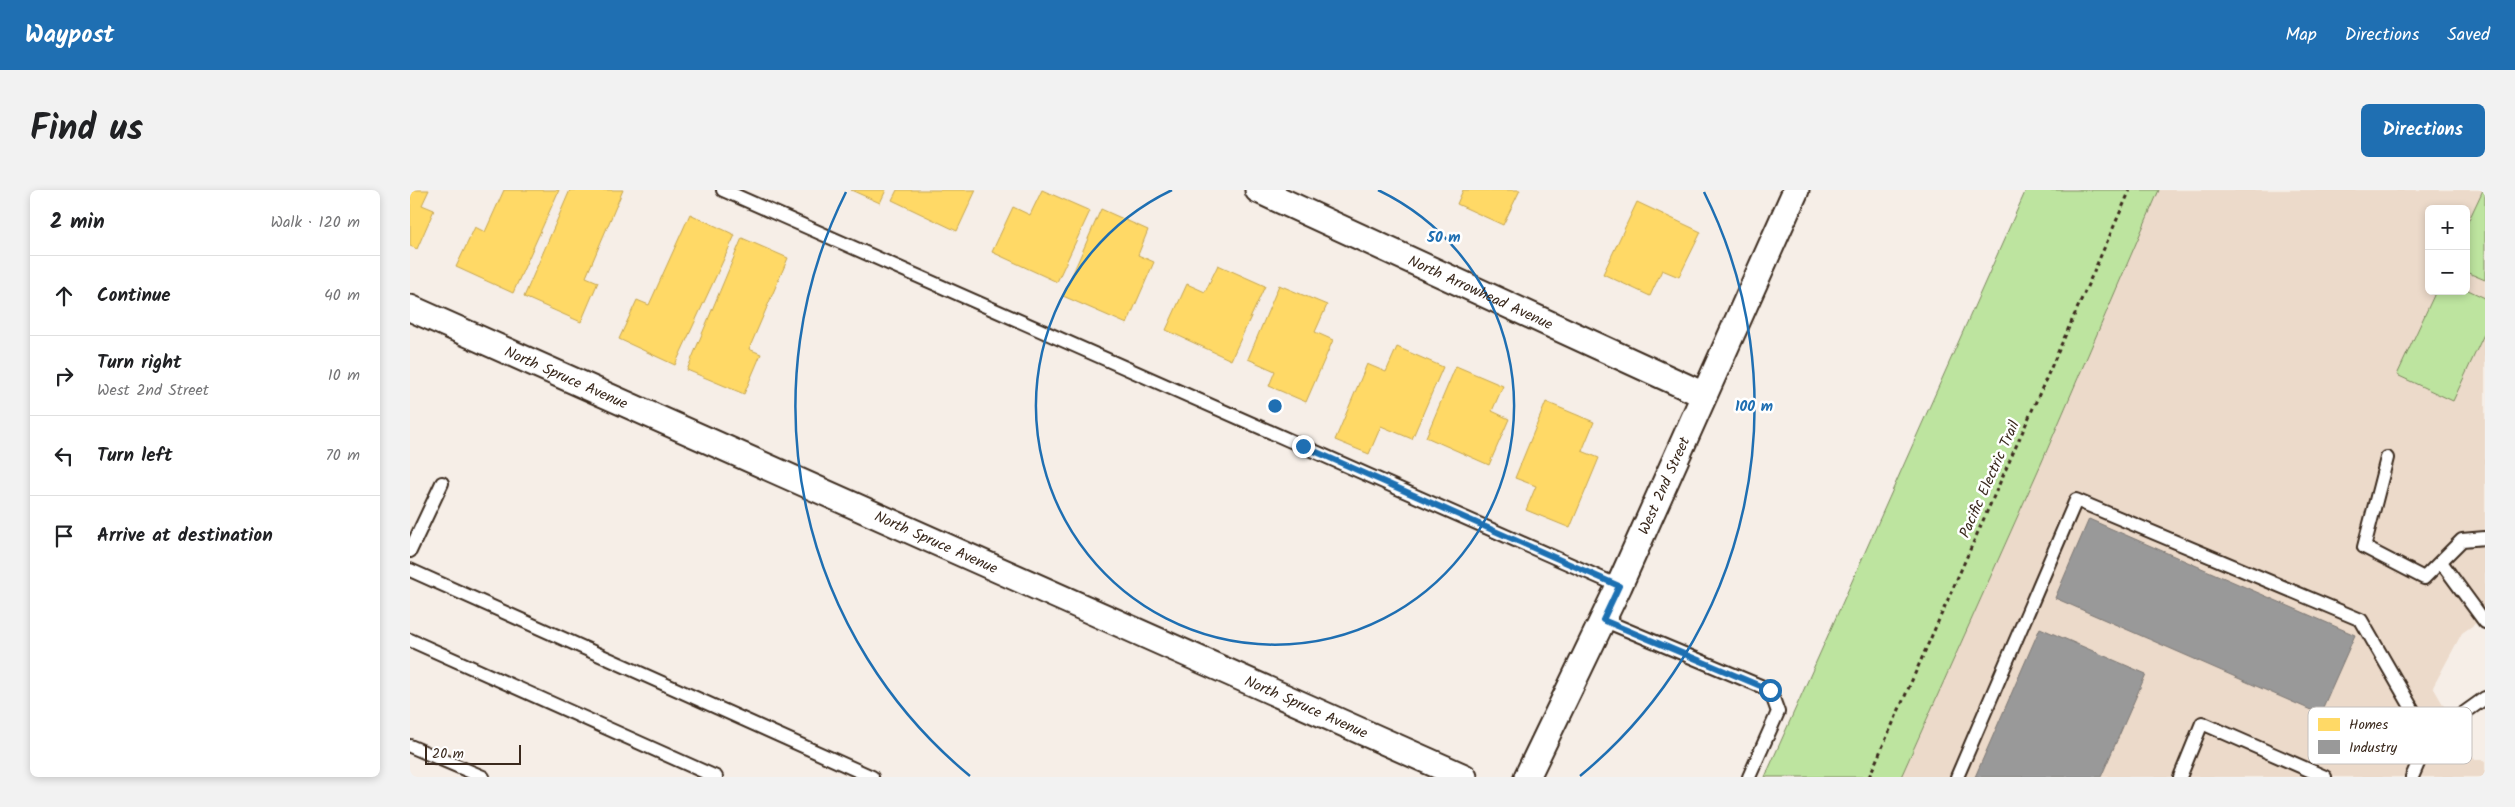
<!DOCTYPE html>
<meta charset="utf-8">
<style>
body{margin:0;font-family:Kalam,sans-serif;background:#f2f2f2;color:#202124}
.controls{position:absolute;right:15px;top:15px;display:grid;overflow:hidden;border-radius:8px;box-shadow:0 2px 8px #0003}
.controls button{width:45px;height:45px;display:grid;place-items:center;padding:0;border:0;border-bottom:1px solid #e0e0e0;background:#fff;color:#202124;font:25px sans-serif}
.scale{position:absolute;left:15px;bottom:12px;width:96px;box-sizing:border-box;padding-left:5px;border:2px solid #3b2a1e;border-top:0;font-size:14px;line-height:18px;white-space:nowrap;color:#3b2a1e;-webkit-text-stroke:4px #fff;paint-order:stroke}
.stop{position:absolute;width:15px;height:15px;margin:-11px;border:4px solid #1f6fb2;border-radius:50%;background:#fff}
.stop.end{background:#1f6fb2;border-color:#fff;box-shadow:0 1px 5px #0008}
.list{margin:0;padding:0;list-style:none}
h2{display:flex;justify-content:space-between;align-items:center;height:65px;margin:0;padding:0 20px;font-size:21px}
h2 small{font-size:16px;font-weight:400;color:#757577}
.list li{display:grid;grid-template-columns:32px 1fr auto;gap:15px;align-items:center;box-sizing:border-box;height:80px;padding:0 20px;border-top:1px solid #e0e0e0}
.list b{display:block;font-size:19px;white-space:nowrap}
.list p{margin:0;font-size:16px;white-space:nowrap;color:#757577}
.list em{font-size:16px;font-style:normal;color:#757577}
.icon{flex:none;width:28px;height:28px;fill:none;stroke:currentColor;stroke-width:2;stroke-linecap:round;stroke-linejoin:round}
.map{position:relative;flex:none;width:2075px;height:587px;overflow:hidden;border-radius:8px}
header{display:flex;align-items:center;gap:30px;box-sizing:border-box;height:70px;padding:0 25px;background:#1f6fb2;color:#fff}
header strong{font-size:24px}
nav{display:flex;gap:28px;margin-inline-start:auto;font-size:18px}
.intro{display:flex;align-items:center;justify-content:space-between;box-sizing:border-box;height:120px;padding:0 30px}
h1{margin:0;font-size:35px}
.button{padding:12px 22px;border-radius:8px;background:#1f6fb2;color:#fff;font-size:18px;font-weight:700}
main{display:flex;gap:30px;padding:0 30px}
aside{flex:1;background:#fff;border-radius:8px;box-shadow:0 2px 8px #0003}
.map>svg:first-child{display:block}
.built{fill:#ecdaca;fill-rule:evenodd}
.green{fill:#bde49f;stroke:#7c875e}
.homes{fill:#ffd966;stroke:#c4a450}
.industry{fill:#999;stroke:#7d7874}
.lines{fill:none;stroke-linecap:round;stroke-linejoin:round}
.service-casing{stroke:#3b2a1e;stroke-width:16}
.minor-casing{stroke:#3b2a1e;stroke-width:29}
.path{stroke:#3b2a1e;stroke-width:3;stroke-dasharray:4 4;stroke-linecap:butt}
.service{stroke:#fff;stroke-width:12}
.minor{stroke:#fff;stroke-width:25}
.route{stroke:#1f6fb2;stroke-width:6}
.ring{fill:none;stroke:#1f6fb2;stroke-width:2.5}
.labels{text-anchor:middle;stroke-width:5;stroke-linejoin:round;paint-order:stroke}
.street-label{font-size:15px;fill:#3b2a1e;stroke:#fff}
.key{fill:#fff;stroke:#c4bfbc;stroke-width:1}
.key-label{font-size:14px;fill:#3b2a1e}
.centre{fill:#1f6fb2;stroke:#fff;stroke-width:2.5}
.ring-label{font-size:15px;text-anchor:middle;font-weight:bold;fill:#1f6fb2;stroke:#fff;stroke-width:5;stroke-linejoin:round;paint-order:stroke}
</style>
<header>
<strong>Waypost</strong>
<nav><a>Map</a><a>Directions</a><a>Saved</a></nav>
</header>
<div class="intro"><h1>Find us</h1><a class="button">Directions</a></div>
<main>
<aside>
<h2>2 min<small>Walk · 120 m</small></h2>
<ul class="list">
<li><svg class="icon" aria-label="ahead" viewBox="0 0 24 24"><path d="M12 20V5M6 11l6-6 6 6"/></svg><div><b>Continue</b></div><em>40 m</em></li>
<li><svg class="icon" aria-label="right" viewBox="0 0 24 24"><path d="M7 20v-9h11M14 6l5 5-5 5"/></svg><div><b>Turn right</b><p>West 2nd Street</p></div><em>10 m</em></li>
<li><svg class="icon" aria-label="left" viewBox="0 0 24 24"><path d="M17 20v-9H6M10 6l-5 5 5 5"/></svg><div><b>Turn left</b></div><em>70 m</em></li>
<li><svg class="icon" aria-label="arrive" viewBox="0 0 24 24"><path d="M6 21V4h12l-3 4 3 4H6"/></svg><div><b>Arrive at destination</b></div></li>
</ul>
</aside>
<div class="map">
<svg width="2075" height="587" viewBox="0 0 2075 587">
<rect width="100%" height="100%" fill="#f6eee7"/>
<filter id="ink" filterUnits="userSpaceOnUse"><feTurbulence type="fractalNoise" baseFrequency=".02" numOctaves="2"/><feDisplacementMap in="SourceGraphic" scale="10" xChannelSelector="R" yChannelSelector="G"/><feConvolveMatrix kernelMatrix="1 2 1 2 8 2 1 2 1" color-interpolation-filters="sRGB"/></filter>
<g filter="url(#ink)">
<path class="built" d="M1749 0H2075V427L2052 443 2023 497 2065 570H2075V587H1491L1631 274ZM2019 19H2056V101H2019Z"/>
<g class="green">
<polygon points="1616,0 1749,0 1631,274 1491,587 1355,587"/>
<polygon points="2073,0 2075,0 2075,90 2056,82 2056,36"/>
<polygon points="2056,99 2075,108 2075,142 2043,211 1987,185 2026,101 2056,101"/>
</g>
<g class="homes">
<polygon points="0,0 19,0 12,15 24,20 7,59 0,56"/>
<polygon points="94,0 149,0 103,103 46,77 65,37 75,42"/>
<polygon points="160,0 213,0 176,87 188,92 171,132 114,107"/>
<polygon points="441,0 476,0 470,13"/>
<polygon points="487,0 566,0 547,41 482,10"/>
<polygon points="632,0 680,21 647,92 582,62 603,17 620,25"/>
<polygon points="1053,0 1110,0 1093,35 1047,14"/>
<polygon points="1227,12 1291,42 1269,87 1252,80 1240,106 1193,84"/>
<polygon points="691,19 738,40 728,65 744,72 717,134 653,106"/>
<polygon points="280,24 325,45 265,175 209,149 227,110 239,115"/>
<polygon points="332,48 378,68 339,159 351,164 334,204 277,180"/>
<polygon points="808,75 855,96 821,170 756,140 777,94 795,102"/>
<polygon points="869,95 917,115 905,142 923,150 896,212 859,196 865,181 838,169"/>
<polygon points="987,157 1033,177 1002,249 971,236 959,264 925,250 957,174 976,182"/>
<polygon points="1046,176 1093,196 1082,221 1099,229 1079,275 1016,247"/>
<polygon points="1136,212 1184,232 1172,261 1189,268 1160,338 1116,320 1126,296 1105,288"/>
</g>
<g class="industry">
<polygon points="1679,329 1945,445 1910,524 1645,408"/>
<polygon points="1630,438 1736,484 1691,587 1565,587"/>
</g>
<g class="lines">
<defs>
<g id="service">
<polyline points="313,0 1209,396"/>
<polyline points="1977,268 1954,357 2014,388 2052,350 2075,348"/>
<polyline points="0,361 32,293"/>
<polyline points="2031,372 2075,432"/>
<polyline points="0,380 462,587"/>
<polyline points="1193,430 1360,500 1368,522 1339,587"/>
<polyline points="0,450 306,587"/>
<polyline points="0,556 73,587"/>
<polyline points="1547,587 1666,310 1951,430 2019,548"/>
<polyline points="1770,587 1792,533 1915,587"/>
<polyline points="2002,587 2019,548 2075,508"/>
</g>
<g id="minor">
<path id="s1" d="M848 0 1294 205"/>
<path id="s2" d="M0 118 1054 587"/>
<path id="s3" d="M1117 587 1209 396 1386 0"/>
</g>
</defs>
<use href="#service" class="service-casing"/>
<use href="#minor" class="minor-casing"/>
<polyline class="path" points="1459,587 1720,0"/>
<use href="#service" class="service"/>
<use href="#minor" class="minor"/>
</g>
</g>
<g class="lines" filter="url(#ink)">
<polyline class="route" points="893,256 1209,396 1193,430 1360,500"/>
</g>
<g class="ring">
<path d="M968 0A239 239 0 1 1 762 0"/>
<path d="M560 586A479 479 0 0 1 436 2M1294 2A479 479 0 0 1 1170 586"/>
</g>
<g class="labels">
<g class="street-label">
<text dy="5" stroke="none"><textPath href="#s1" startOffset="245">North Arrowhead Avenue</textPath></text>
<text dy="5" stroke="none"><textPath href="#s2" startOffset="171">North Spruce Avenue</textPath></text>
<text transform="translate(1579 289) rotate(-66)" y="5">Pacific Electric Trail</text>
<text dy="5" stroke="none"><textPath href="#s3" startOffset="322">West 2nd Street</textPath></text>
<text dy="5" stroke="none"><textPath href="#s2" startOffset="576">North Spruce Avenue</textPath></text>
<text dy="5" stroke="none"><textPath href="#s2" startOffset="981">North Spruce Avenue</textPath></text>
</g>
</g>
<rect x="1898" y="517" width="164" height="57" rx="8" class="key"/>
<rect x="1908" y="528" width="22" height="13" fill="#ffd966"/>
<rect x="1908" y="550" width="22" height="14" fill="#999"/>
<g class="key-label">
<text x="1939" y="539">Homes</text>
<text x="1939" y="562">Industry</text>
</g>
<circle cx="865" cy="216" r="8" class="centre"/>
<g class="ring-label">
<text x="1034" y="52">50 m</text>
<text x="1344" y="221">100 m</text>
</g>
</svg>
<div class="controls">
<button>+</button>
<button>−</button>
</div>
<div class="scale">20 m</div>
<div class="stop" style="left:1360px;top:500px"></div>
<div class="stop end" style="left:893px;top:256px"></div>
</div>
</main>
